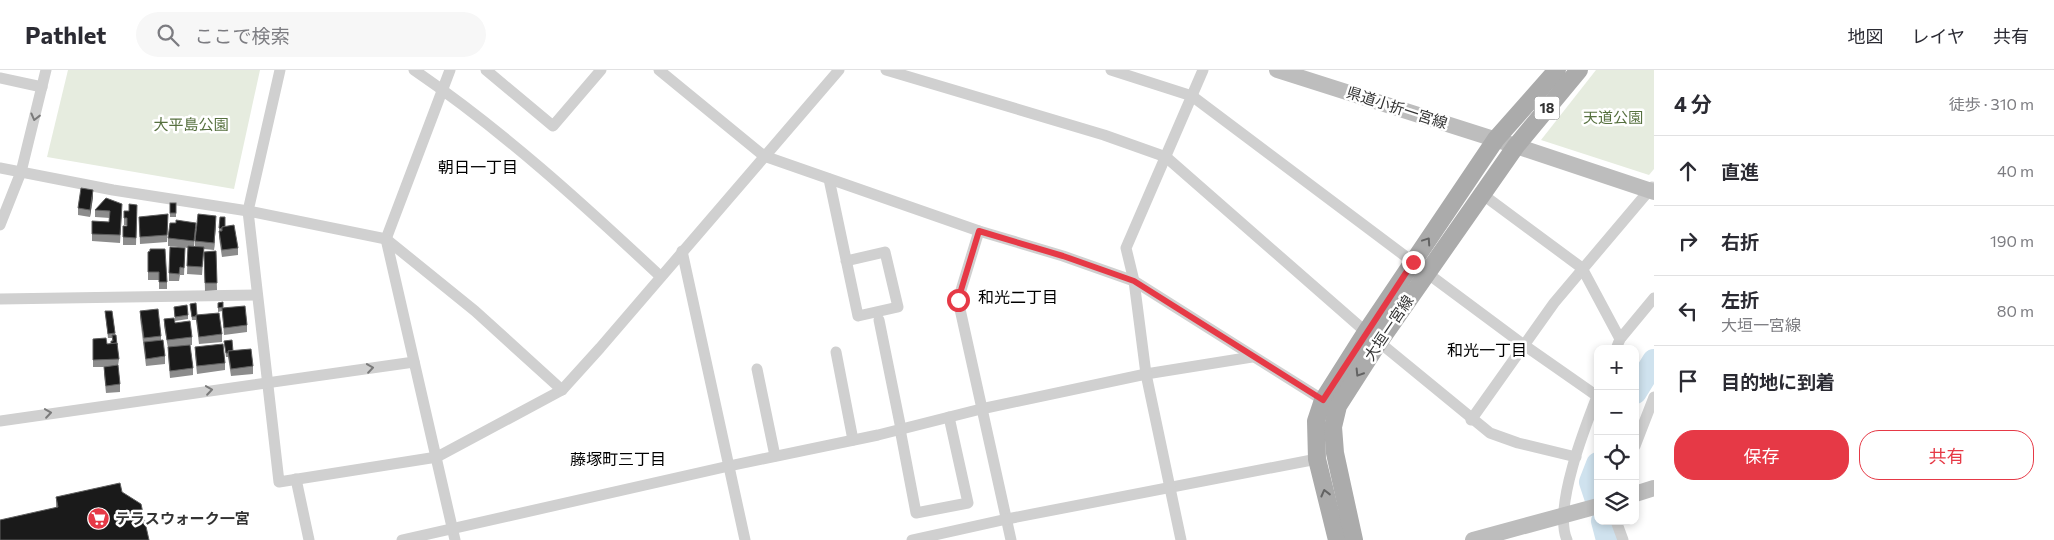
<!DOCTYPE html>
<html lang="ja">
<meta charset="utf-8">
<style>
body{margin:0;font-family:Commissioner,"Noto Sans JP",sans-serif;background:#f7f7f7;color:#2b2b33}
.controls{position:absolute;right:15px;bottom:15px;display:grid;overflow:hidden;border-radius:10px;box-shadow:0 2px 8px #0003}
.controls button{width:45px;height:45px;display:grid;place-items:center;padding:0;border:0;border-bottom:1px solid #e1e1e2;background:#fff;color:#2b2b33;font:25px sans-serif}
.stop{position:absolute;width:15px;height:15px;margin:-11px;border:4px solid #e63946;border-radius:50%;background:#fff}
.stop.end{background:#e63946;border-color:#fff;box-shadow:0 1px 5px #0008}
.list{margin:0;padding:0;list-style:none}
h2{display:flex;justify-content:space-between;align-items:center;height:65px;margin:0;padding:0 20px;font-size:21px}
h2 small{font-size:16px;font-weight:400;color:#7c7c81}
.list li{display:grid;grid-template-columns:32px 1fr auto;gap:15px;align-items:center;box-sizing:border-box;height:70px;padding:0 20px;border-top:1px solid #e1e1e2}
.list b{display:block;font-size:19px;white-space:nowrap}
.list p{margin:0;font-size:16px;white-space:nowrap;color:#7c7c81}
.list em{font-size:16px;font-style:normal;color:#7c7c81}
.actions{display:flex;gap:10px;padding:15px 20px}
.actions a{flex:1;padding:11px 0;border:1px solid #e63946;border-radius:20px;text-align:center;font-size:18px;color:#e63946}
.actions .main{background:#e63946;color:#fff}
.icon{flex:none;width:28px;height:28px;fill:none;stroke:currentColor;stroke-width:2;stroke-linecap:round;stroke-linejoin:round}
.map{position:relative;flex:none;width:1654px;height:470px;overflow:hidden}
header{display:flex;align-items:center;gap:30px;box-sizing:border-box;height:70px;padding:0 25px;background:#fff;border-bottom:1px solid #e1e1e2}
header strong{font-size:24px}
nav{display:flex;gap:28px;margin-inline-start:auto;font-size:18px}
.search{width:350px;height:45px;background:#f7f7f7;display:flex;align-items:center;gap:12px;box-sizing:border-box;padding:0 18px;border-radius:28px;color:#7c7c81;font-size:19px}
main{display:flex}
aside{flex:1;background:#fff}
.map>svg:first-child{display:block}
.green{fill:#e6ecdf}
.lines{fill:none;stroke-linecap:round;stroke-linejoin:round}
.river{stroke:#cfe2ee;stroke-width:24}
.street{stroke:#d0d0d0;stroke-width:11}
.secondary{stroke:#bdbdbd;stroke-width:16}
.primary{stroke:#ababab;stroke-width:18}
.wall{fill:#8c8c8c}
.shaded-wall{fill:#5f5f5f}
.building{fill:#1a1a1a;stroke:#5f5f5f}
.oneway{stroke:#7a7a7a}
.oneway2{stroke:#636363}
.route{stroke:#e63946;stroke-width:6}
.labels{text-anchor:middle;stroke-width:5;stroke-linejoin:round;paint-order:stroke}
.shield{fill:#fff;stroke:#707070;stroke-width:1}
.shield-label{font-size:14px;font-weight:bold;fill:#333}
.street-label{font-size:15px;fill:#333;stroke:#fff}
.park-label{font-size:15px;fill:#56703f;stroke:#fff}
.poi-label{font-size:15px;font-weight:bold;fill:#333;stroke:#fff;text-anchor:start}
.neighbourhood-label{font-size:16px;fill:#000;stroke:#fff}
</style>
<header>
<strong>Pathlet</strong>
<div class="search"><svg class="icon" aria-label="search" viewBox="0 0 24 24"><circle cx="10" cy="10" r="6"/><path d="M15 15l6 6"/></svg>ここで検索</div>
<nav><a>地図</a><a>レイヤ</a><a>共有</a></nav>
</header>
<main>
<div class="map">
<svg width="1654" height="470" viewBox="0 0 1654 470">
<rect width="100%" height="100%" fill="#fff"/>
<g class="green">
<polygon points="68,0 260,0 234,119 47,87"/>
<polygon points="1596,0 1654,0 1654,99 1649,105 1541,70"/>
</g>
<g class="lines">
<g class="river">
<polyline points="1635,322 1654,291"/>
<polyline points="1598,394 1591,412 1598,433"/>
<polyline points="1603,451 1608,470"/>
</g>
<g class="street">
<polyline points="280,0 248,141 279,412 437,387 562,320 600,278 839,0"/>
<path d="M414 0C502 60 582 133 660 206"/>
<polyline points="450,0 386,169 455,470"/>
<polyline points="486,0 553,56 601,0"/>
<polyline points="659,0 764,86 979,161 1063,186 1134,211 1323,330"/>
<polyline points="886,0 1104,65 1166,87 1366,262"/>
<polyline points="1111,0 1192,26 1413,192"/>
<polyline points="0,8 42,17"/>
<polyline points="0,98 113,120 248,141 386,169 475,241 562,320"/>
<polyline points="829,109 858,246 898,237 885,182 846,191"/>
<polyline points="1482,124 1582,198 1620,269"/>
<polyline points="0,155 21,102 46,0"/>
<polyline points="979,161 958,230 1011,470"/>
<polyline points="682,181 745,470"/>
<polyline points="1427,203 1524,275 1597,326"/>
<polyline points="0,229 257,225"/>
<polyline points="879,250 901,359"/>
<polyline points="1379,272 1490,363 1518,373 1576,387"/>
<polyline points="1616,279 1620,269 1654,228"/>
<polyline points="836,282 853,370"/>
<polyline points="757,299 775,386"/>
<polyline points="1471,350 1554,233 1652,117"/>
<polyline points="0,351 414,292"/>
<polyline points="900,359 916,443 968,433 949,347"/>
<polyline points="1635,376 1654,327"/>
<polyline points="296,409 309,470"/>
<polyline points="1616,451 1623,470"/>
<polyline points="402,470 729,396 878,365 981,339 1146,304 1252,287"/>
<polyline points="912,470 1007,449 1317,389"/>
<polyline points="1181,470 1146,304 1134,211 1126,178 1203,0"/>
<path d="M1567 470C1553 438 1585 357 1598 324"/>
</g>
<g class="secondary">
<polyline points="1277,0 1516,76 1654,122"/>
<polyline points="1635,424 1654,418"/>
<polyline points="1473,470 1598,436"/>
</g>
<g class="primary">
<polyline points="1337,470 1317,389 1316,351 1323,330 1366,262 1496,69 1557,0"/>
<polyline points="1354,470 1335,383 1333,357 1338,336 1379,272 1516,76 1579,0"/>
</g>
</g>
<g class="wall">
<polygon points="93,127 90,147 78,145 78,138"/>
<rect x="170" y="133" width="6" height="14"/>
<polygon points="95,140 122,141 120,173 92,171 92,151 109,152 110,148 95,147"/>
<polygon points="124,141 137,142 136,175 123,175 123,156 127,156 127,155 124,155"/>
<polygon points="139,147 168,152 167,172 140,174"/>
<polygon points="216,153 214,180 204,179 202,205 187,204 188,178 168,176 168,168 196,160 194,176 195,176 195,171"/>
<polygon points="225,157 238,178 238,185 222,187 219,168 219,158"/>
<polygon points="216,181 217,220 205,221 204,182"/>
<polygon points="148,182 167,212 167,219 159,219 159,210 148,210"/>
<polygon points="185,185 184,205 180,205 179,211 169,211 169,203"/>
<polygon points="223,232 223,238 247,255 247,262 224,265 222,241 218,242 218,233"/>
<polygon points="190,234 197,245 222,264 222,272 199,274 196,250 192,250"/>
<polygon points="174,237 188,245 188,249 175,251"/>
<polygon points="105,241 112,241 119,289 118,296 120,314 120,322 106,323 104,304 104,297 93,297 93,269 107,274 111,274 112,271 112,268 108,268"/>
<polygon points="140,241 161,266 161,270 165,286 165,294 146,296 140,248"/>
<polygon points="164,249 175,253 192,267 192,275 190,275 193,298 193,305 170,308 168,285 168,278 164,256"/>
<polygon points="224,271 233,281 253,296 253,304 231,306 228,287 226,287"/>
<polygon points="195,277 225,293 225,300 197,304 195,284"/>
<polygon points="122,422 56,438 56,427"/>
</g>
<g class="shaded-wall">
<polygon points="93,120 93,127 90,147 90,140"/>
<polygon points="216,146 216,153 214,180 214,173"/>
</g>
<g class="building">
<polygon points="81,118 93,120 90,140 78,138"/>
<polygon points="106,128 122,134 120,165 92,164 92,151 109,152 110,141 95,140"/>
<rect x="170" y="133" width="6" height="10"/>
<polygon points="129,134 137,135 136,168 123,167 123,156 127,156 127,148 124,148 124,141 129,141"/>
<polygon points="168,144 167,165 140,167 139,147"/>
<polygon points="198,144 216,146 214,173 195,171"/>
<polygon points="220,147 225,147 225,157 222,157 222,159 219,158"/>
<polygon points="176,150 196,153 194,171 168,168 170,153 176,153"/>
<polygon points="234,155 238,178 222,180 219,161 222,161 222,157"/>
<polygon points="188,176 204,177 202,197 187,196"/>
<polygon points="170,177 185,178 184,198 180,197 179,204 169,203"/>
<polygon points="150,179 165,179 167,212 159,212 159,202 148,202 148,182 150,181"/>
<polygon points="216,181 217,213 205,213 204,182"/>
<polygon points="223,232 223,237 218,238 218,233"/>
<polygon points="196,233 197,245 196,245 196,246 192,247 190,234"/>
<polygon points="187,235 188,245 175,247 174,237"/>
<polygon points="245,236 247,255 224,258 222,238"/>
<polygon points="158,239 161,266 144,268 140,241"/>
<polygon points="105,241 112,241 115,263 108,264"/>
<polygon points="219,243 222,264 199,267 196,245"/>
<polygon points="174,248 175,253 190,251 192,267 167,270 164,249"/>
<polygon points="112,265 116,265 117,275 117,273 111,274 111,271 113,271"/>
<polygon points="106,268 107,274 117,273 119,289 93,290 93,269"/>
<polygon points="163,270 165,286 146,289 144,272"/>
<polygon points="232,270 233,281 228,281 229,283 226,283 224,271"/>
<polygon points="223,274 225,293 197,296 195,277"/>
<polygon points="190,275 193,298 170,301 168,277"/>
<polygon points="251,279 253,296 231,299 228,281"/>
<polygon points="118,295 120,314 106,316 104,297"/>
<polygon points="120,413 122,422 141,434 149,470 0,470 0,450 58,437 56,427"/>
</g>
<defs><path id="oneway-chevron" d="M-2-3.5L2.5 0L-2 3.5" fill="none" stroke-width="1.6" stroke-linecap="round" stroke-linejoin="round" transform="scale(1.25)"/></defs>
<g class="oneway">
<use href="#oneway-chevron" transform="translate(35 47) rotate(104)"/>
<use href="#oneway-chevron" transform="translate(370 298) rotate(-8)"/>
<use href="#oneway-chevron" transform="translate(209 320) rotate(-8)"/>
<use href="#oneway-chevron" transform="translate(48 343) rotate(-8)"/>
</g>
<g class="oneway2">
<use href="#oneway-chevron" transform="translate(1427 171) rotate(-56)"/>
<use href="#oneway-chevron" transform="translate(1359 303) rotate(122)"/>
<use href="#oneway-chevron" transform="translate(1325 423) rotate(-104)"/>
</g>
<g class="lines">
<polyline class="route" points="958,230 979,161 1063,186 1134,211 1323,330 1413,192"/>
</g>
<defs>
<symbol id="supermarket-disc" viewBox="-11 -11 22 22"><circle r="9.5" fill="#e63946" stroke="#fff"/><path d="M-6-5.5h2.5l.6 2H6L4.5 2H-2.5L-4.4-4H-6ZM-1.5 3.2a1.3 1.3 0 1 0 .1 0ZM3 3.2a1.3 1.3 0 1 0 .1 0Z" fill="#fff"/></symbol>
</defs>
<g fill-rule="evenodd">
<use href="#supermarket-disc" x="86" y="436" width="25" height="25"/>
</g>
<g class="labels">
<rect class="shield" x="1534.5" y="26.5" width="25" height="23" rx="4"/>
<g class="shield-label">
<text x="1547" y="43">18</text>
</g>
<g class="street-label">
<text transform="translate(1397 38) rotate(18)" y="5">県道小折一宮線</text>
<text transform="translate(1389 258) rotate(-56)" y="5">大垣一宮線</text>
</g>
<g class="park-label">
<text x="1613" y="53">天道公園</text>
<text x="191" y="60">大平島公園</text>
</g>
<g class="poi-label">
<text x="115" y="454">テラスウォーク一宮</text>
</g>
<g class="neighbourhood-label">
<text x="478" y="103">朝日一丁目</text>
<text x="1018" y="233">和光二丁目</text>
<text x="1487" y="286">和光一丁目</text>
<text x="618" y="395">藤塚町三丁目</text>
</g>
</g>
</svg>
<div class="controls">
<button>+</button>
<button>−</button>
<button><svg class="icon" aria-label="locate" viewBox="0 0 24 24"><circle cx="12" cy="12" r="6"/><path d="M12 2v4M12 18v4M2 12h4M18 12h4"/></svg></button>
<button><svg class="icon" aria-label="layers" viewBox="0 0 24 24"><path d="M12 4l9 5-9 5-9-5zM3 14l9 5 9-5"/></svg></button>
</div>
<div class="stop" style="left:958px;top:230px"></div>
<div class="stop end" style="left:1413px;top:192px"></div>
</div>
<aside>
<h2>4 分<small>徒歩 · 310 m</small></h2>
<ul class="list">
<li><svg class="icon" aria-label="ahead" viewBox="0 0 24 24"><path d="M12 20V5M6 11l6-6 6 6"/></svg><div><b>直進</b></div><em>40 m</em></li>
<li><svg class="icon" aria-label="right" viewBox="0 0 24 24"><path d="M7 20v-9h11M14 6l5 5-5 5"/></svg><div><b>右折</b></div><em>190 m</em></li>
<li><svg class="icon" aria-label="left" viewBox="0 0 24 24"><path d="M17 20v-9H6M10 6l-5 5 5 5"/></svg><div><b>左折</b><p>大垣一宮線</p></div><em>80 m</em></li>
<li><svg class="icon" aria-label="arrive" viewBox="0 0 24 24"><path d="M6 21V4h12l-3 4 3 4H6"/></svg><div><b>目的地に到着</b></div></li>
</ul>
<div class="actions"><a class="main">保存</a><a>共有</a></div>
</aside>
</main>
